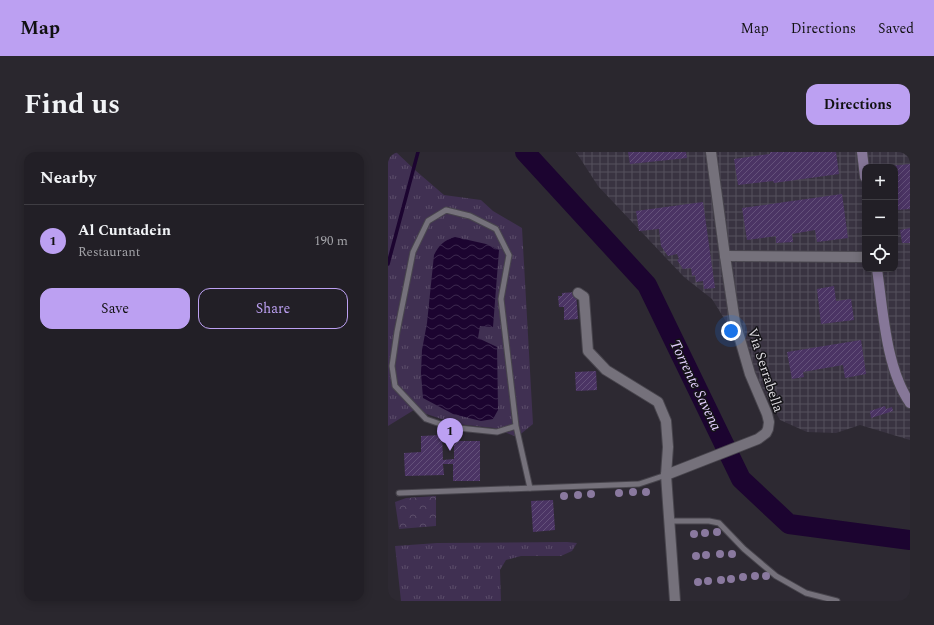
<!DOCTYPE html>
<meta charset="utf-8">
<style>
body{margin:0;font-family:Spectral,serif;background:#2a272e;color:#f1f3f6}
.controls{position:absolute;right:12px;top:12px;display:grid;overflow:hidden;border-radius:8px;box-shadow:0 2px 10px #0003}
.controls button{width:36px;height:36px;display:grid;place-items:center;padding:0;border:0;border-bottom:1px solid #3f3d43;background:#221f26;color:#f1f3f6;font:20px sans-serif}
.you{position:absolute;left:343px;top:179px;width:14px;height:14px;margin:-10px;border:3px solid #fff;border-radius:50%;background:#1a73e8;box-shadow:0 0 0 6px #1a73e833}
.badge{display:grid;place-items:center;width:26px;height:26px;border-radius:50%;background:#bca0f2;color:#111;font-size:13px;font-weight:700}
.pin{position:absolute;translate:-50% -33px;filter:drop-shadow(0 1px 2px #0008)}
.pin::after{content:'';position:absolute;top:21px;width:14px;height:12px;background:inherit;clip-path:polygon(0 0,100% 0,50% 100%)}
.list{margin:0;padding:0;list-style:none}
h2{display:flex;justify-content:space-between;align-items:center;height:52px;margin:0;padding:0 16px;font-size:17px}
h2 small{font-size:13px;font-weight:400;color:#a2a2a7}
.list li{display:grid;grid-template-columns:26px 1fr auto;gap:12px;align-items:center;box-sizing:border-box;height:72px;padding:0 16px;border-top:1px solid #3f3d43}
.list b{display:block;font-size:15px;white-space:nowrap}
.list p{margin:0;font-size:13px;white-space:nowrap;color:#a2a2a7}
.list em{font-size:13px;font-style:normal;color:#a2a2a7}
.actions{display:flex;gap:8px;padding:12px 16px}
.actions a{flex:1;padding:9px 0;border:1px solid #bca0f2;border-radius:12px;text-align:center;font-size:14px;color:#bca0f2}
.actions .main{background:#bca0f2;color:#111}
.icon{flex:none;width:22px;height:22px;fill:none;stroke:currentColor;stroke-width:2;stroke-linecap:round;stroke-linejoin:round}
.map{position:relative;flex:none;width:522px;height:449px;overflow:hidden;border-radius:12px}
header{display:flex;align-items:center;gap:24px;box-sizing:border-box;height:56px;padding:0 20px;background:#bca0f2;color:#111}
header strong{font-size:19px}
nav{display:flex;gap:22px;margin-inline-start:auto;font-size:14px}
.intro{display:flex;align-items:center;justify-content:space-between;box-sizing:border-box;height:96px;padding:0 24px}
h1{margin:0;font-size:28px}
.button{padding:10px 18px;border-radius:12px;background:#bca0f2;color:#111;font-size:14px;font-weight:700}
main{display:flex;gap:24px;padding:0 24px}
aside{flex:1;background:#221f26;border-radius:12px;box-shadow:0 2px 10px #0003}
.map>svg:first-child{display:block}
.industrial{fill:url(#industrial-grid);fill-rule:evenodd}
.grass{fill:url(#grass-tufts)}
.park{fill:url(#park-crowns)}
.water{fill:url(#water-waves)}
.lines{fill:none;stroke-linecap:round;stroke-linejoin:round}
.stream{stroke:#1c0430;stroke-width:3.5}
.river{stroke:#1c0430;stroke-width:20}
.building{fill:url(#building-hatch)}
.service-casing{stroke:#48454d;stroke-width:7}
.minor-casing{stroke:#48454d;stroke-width:12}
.secondary-casing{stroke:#48454d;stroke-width:12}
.service{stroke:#75717b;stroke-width:5}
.minor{stroke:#75717b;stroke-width:10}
.secondary{stroke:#867798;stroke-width:10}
.tree{fill:#8a799f}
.labels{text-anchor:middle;stroke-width:3;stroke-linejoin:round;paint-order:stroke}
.street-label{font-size:14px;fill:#dad8dd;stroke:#141317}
.water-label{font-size:15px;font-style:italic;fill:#e4d0ff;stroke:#141317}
</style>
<header>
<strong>Map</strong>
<nav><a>Map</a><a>Directions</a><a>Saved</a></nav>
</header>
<div class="intro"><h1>Find us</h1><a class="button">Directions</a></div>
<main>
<aside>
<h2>Nearby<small></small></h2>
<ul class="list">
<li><span class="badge">1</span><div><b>Al Cuntadein</b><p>Restaurant</p></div><em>190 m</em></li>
</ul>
<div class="actions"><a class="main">Save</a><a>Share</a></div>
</aside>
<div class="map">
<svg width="522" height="449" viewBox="0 0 522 449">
<defs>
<pattern id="industrial-grid" width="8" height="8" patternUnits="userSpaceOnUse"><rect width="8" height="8" fill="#393341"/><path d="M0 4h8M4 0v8" fill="none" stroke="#55505c"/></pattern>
<pattern id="grass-tufts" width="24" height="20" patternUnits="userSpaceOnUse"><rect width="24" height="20" fill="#403052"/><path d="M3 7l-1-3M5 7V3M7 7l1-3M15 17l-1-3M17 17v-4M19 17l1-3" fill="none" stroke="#5b4d6a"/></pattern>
<pattern id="park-crowns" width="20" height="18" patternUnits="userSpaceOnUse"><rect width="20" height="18" fill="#403052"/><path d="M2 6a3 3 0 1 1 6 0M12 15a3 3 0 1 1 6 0" fill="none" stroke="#5b4d6a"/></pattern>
<pattern id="water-waves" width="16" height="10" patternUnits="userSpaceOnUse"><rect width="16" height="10" fill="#1c0430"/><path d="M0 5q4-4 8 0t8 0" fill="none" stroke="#3c284e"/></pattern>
<pattern id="building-hatch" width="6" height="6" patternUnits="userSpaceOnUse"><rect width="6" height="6" fill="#4b3464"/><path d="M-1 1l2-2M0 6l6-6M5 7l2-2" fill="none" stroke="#64517a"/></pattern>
</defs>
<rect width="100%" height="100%" fill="#2d2932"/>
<path class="industrial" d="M188 0H522V288L472 273 448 281 419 280 392 268 337 168 324 147 296 125 210 34ZM477 15H507V117H477Z"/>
<g class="grass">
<polygon points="0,0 8,0 27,18 56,43 93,48 105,59 134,76 145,272 129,285 106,276 69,272 26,258 0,274"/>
<polygon points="179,390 189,391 184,399 173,404 133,404 118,408 112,418 113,449 13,449 7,394 49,391"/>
</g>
<polygon class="park" points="48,344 48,374 11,377 7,350 18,346"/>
<path class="water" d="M67 85 98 92 111 98 105 175 92 174 90 186 109 195 110 258 105 267 93 269 65 262 35 246 33 221 34 198 39 171 46 103C51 93 56 88 67 85Z"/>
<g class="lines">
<polyline class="stream" points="0,112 30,0"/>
<polyline class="river" points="137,0 259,133 353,327 401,372 522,388"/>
</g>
<g class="building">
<polygon points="240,0 298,0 299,6 242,12"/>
<polygon points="382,0 448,0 451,22 386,31 385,29 350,33 346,7 382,2"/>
<polygon points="522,12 522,57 509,58 507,43 507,15 502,14"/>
<polygon points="454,42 460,86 429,90 427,78 404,82 405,90 388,91 388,84 359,88 354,56"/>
<polygon points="315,50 327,136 316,137 315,129 308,130 307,123 304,124 303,116 295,117 289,108 291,107 289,102 280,104 273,94 271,77 251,79 248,59"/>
<polygon points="522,76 522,91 514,91 512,78"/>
<polygon points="446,134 448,149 463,147 466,168 433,172 429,137"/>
<polygon points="188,140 190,167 176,168 176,155 171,155 170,144 174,144 174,141"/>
<polygon points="473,188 478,222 457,226 455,213 415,220 416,225 404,227 399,200"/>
<polygon points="208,219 209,238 188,239 187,220"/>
<polygon points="497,254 498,257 504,255 505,259 483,266 482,259"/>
<polygon points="54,283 55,308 66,307 66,289 92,289 92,329 65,329 65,312 55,312 56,323 17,324 16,301 33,300 33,284"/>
<polygon points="165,348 167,378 145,380 143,349"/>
</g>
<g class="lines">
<defs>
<g id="service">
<polyline points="128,274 109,280 61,275 38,267 7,234 4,214 9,180 25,100 40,69 58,58 82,64 108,77 121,103 113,147 128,274 142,336"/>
<polyline points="11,341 251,332 278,323"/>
<polyline points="282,369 321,369 331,371 356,397 388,424 418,441 449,449"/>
</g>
<g id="minor">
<polyline points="337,104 477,105"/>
<polyline points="190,141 196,145 200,199 218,218 270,250 278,269 280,295 278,323"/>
<polyline points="287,449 278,323 370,287 378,281 380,277 381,270 379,262 362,222 347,170 337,104 323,0"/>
</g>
<g id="secondary">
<polyline points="474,0 477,25"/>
<path d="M489 117C495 158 498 217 522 251"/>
</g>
</defs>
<use href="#service" class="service-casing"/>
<use href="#minor" class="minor-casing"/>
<use href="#secondary" class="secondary-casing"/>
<use href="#service" class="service"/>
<use href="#minor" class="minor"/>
<use href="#secondary" class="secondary"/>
</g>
<g class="tree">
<circle cx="245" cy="340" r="4"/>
<circle cx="258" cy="340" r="4"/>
<circle cx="231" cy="341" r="4"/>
<circle cx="203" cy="342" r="4"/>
<circle cx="190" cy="343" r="4"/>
<circle cx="176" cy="344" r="4"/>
<circle cx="329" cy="380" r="4"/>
<circle cx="317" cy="381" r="4"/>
<circle cx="306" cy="382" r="4"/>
<circle cx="332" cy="402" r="4"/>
<circle cx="344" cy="402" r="4"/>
<circle cx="318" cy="403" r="4"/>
<circle cx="308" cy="404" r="4"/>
<circle cx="367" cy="424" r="4"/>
<circle cx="378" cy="424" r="4"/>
<circle cx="355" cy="425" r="4"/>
<circle cx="343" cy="427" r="4"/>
<circle cx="333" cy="428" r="4"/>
<circle cx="320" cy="429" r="4"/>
<circle cx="310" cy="430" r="4"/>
</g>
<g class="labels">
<g class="street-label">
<text transform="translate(378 218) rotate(72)" y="5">Via Serrabella</text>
</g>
<g class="water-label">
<text transform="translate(308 233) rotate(64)" y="5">Torrente Savena</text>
</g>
</g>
</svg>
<div class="controls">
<button>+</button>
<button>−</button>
<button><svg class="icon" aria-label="locate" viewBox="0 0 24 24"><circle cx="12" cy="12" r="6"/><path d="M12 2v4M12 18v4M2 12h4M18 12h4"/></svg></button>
</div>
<div class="you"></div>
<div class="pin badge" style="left:62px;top:299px">1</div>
</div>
</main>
